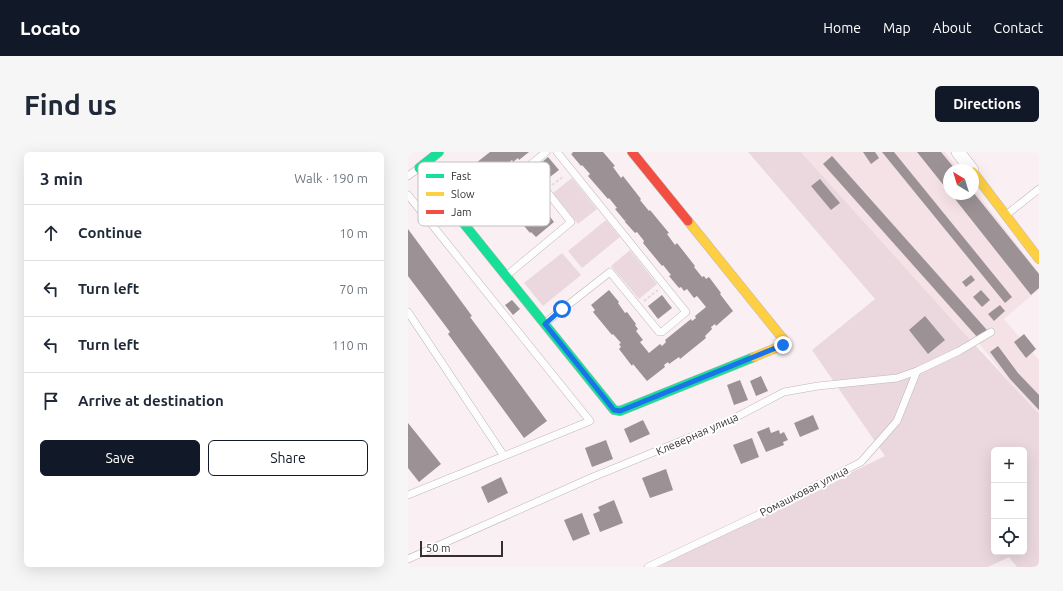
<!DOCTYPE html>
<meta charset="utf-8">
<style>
body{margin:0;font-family:Ubuntu,sans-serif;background:#f6f6f7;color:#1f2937}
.controls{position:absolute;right:12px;bottom:12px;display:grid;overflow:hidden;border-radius:6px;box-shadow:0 4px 16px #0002}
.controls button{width:36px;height:36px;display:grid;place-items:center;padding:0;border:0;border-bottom:1px solid #e0e1e3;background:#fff;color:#1f2937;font:20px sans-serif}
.compass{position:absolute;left:535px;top:12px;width:36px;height:36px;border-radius:50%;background:#fff;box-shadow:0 4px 16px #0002;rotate:322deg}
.scale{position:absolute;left:12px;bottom:10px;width:83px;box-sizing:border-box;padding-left:4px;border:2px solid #362f31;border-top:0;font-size:11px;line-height:14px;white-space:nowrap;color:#362f31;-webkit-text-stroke:3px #fff;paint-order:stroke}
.stop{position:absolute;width:12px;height:12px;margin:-9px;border:3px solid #1a73e8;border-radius:50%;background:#fff}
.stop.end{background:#1a73e8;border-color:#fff;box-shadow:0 1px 4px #0008}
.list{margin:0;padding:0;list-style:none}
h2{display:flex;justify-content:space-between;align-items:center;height:52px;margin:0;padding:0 16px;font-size:17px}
h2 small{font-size:13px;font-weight:400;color:#747a83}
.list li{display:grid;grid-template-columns:26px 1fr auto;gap:12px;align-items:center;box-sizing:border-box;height:56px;padding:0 16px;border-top:1px solid #e0e1e3}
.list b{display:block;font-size:15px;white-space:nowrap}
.list em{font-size:13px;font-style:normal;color:#747a83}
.actions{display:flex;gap:8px;padding:12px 16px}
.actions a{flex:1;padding:9px 0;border:1px solid #111827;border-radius:6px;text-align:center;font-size:14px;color:#111827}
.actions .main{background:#111827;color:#fff}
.icon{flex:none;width:22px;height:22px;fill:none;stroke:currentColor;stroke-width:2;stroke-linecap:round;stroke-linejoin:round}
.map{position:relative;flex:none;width:631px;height:415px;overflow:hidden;border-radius:6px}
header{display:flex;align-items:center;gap:24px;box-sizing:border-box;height:56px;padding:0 20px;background:#111827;color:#fff}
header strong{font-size:19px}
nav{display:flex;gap:22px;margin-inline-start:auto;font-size:14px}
.intro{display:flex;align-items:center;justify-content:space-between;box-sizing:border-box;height:96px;padding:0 24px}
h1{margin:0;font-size:28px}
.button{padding:10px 18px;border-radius:6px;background:#111827;color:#fff;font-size:14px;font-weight:700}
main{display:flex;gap:24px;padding:0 24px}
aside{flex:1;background:#fff;border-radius:6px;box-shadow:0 4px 16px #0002}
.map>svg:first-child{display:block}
.built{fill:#f4e2e7}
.green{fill:#ebd8df;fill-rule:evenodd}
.building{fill:#9c9296}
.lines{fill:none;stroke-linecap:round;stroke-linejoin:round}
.lane-casing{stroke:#beb6b8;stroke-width:8}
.street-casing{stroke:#beb6b8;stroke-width:14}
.fast-casing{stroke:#beb6b8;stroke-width:10}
.slow-casing{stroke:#beb6b8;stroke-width:10}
.jam-casing{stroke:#beb6b8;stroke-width:10}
.path{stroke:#e0dcde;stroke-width:2;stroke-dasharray:3 2;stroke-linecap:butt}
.lane{stroke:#fefdfd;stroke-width:7}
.street{stroke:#fefdfd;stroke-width:13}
.fast{stroke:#16e098;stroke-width:9}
.slow{stroke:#ffcf43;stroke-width:9}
.jam{stroke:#f24e42;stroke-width:9}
.route{stroke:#1a73e8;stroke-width:5}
.labels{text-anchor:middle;stroke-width:4;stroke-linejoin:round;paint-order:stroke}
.street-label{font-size:11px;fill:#362f31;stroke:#fff}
.key{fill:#fff;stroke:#c3c1c1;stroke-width:1}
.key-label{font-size:11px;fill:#362f31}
</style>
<header>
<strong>Locato</strong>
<nav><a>Home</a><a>Map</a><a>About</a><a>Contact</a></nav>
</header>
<div class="intro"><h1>Find us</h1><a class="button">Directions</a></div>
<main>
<aside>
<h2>3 min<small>Walk · 190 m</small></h2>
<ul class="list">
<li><svg class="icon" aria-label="ahead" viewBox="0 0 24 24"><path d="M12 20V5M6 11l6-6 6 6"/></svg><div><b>Continue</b></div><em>10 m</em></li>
<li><svg class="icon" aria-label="left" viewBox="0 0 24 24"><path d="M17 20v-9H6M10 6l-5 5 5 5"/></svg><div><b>Turn left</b></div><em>70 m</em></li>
<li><svg class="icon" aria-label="left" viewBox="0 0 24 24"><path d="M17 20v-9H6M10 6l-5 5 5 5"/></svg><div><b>Turn left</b></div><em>110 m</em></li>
<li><svg class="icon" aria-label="arrive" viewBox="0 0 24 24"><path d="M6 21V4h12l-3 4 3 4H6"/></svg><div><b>Arrive at destination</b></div></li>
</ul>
<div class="actions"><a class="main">Save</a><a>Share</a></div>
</aside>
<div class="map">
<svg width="631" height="415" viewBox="0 0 631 415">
<rect width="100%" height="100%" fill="#faf0f3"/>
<polygon class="built" points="393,0 537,0 551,18 541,18 541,42 565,42 565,36 631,121 631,137 596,167 631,208 631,262 599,227 569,189 566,192"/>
<g class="green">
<path d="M340 0H393L566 192 631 262V415H609L601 405 580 415H250L477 304 404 198 467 147ZM586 298H616V400H586Z"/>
<polygon points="164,26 189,57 170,72 145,41"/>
<polygon points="198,68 212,85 174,116 160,99"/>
<polygon points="222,98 249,132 231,147 203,114"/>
<polygon points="154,101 173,123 135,154 116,131"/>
</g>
<g class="building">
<polygon points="82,0 121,0 111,8 110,6 105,10 104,8 99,12 101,15 97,18 105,28 108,25 118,38 120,36 129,48 127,49 135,59 137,58 146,70 128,85 123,80 122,81 103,58 105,57 97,47 94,48 92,45 89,47 73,26 75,25 71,22 74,20 68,11"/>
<polygon points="164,0 195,0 207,14 205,15 213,26 215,24 233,47 232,48 241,59 242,58 261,81 259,82 267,93 269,91 287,114 286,115 294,125 296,124 298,127 301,125 313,141 312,142 325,159 308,174 307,172 303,175 304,177 297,184 298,186 272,207 271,205 261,212 260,210 256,213 257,215 239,229 225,212 224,214 211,197 213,195 211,192 213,191 205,182 204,183 185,160 187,158 183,153 201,138 211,150 210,151 217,161 219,160 228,172 227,173 230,177 228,179 235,188 232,190 241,201 252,192 254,194 258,190 257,188 283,167 284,169 288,166 287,164 298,155 289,144 286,146 279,137 276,139 273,135 271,136 261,124 263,123 255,113 254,114 235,91 236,89 229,80 227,81 217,70 218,67 217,69 207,57 209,56 201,46 200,47 180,24 182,22 174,13 173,14 163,2 165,1"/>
<polygon points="455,0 467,0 471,6 463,12"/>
<polygon points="474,0 486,0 604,145 597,151"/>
<polygon points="509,0 533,0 548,18 541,18 541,40"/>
<polygon points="424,4 579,178 570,186 415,12"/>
<polygon points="140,5 151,18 138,28 128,15"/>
<polygon points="412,27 432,51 423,58 403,34"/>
<polygon points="565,40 631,122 631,136 623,143 543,42 565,42"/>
<polygon points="0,77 64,164 62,165 139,269 116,286 40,182 42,180 0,124"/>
<polygon points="563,123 567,128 558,135 554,130"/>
<polygon points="573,138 582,148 574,155 565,145"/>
<polygon points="254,143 264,156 250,167 240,154"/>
<polygon points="104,148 112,157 105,163 97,153"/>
<polygon points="592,153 597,159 586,169 580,162"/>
<polygon points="517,164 537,188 520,202 501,178"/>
<polygon points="616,182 628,197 618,206 606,190"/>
<polygon points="590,194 610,221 631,243 631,258 602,227 582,200"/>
<polygon points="353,224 360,239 348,244 342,229"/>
<polygon points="332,228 340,248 326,253 319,233"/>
<polygon points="405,263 411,277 392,285 386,271"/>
<polygon points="235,268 242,282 222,291 216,277"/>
<polygon points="0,271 33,312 11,330 0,316"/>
<polygon points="361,275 363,281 371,278 372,282 376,280 380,288 375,290 376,293 358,300 349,280"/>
<polygon points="344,286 351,305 333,312 325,293"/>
<polygon points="198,288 205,307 184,315 177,296"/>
<polygon points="258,317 265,338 242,346 234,326"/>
<polygon points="93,325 100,341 80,351 73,335"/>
<polygon points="206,348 215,371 192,380 185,362 192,359 190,355"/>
<polygon points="174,361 182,382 165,389 156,368"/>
</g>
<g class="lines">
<defs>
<g id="lane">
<polyline points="0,24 11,16"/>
<polyline points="0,43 182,269 96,304 0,160"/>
<polyline points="598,63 631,37"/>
<polyline points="98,124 163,70 121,17 122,13 138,0"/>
<polyline points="137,171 202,120 251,180 254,180 278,160 149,0"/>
<polyline points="0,343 96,304"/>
<polyline points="0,407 185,325 317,271 376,240 410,234 489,226 509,219 551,199 583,180"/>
<polyline points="240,415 354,361 453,310 489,269 509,219"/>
</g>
<polyline id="street" points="550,0 564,18"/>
<polyline id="fast" points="31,0 11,16 206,258 212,259 346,205"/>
<g id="slow">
<polyline points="565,20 631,107"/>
<polyline points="280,69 376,188 375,193 346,205"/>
</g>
<polyline id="jam" points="224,0 280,69"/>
</defs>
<use href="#lane" class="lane-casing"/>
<use href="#street" class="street-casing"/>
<use href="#fast" class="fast-casing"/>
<use href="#slow" class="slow-casing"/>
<use href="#jam" class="jam-casing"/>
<g class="path">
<polyline points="144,33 156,24"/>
<polyline points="236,149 250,138"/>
</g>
<use href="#lane" class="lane"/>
<use href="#street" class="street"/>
<use href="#fast" class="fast"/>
<use href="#slow" class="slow"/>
<use href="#jam" class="jam"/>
</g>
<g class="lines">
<polyline class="route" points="154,157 137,172 206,258 212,259 375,193"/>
</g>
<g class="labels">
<g class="street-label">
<text transform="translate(289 282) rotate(-24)" y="4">Клеверная улица</text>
<text transform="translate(396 339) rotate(-27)" y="4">Ромашковая улица</text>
</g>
</g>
<rect x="10" y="10" width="132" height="64" rx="6" class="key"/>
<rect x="18" y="22" width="18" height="4" fill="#16e098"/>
<rect x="18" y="40" width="18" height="4" fill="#ffcf43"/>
<rect x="18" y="58" width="18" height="4" fill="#f24e42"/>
<g class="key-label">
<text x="43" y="28">Fast</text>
<text x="43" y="46">Slow</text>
<text x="43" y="64">Jam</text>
</g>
</svg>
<div class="controls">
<button>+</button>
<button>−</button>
<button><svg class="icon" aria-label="locate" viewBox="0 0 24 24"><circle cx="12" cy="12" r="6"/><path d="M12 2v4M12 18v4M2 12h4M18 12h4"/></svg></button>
</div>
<svg class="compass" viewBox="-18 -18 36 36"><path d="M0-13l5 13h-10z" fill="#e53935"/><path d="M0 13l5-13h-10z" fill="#747a83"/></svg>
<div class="scale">50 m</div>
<div class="stop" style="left:154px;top:157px"></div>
<div class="stop end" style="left:375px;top:193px"></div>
</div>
</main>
